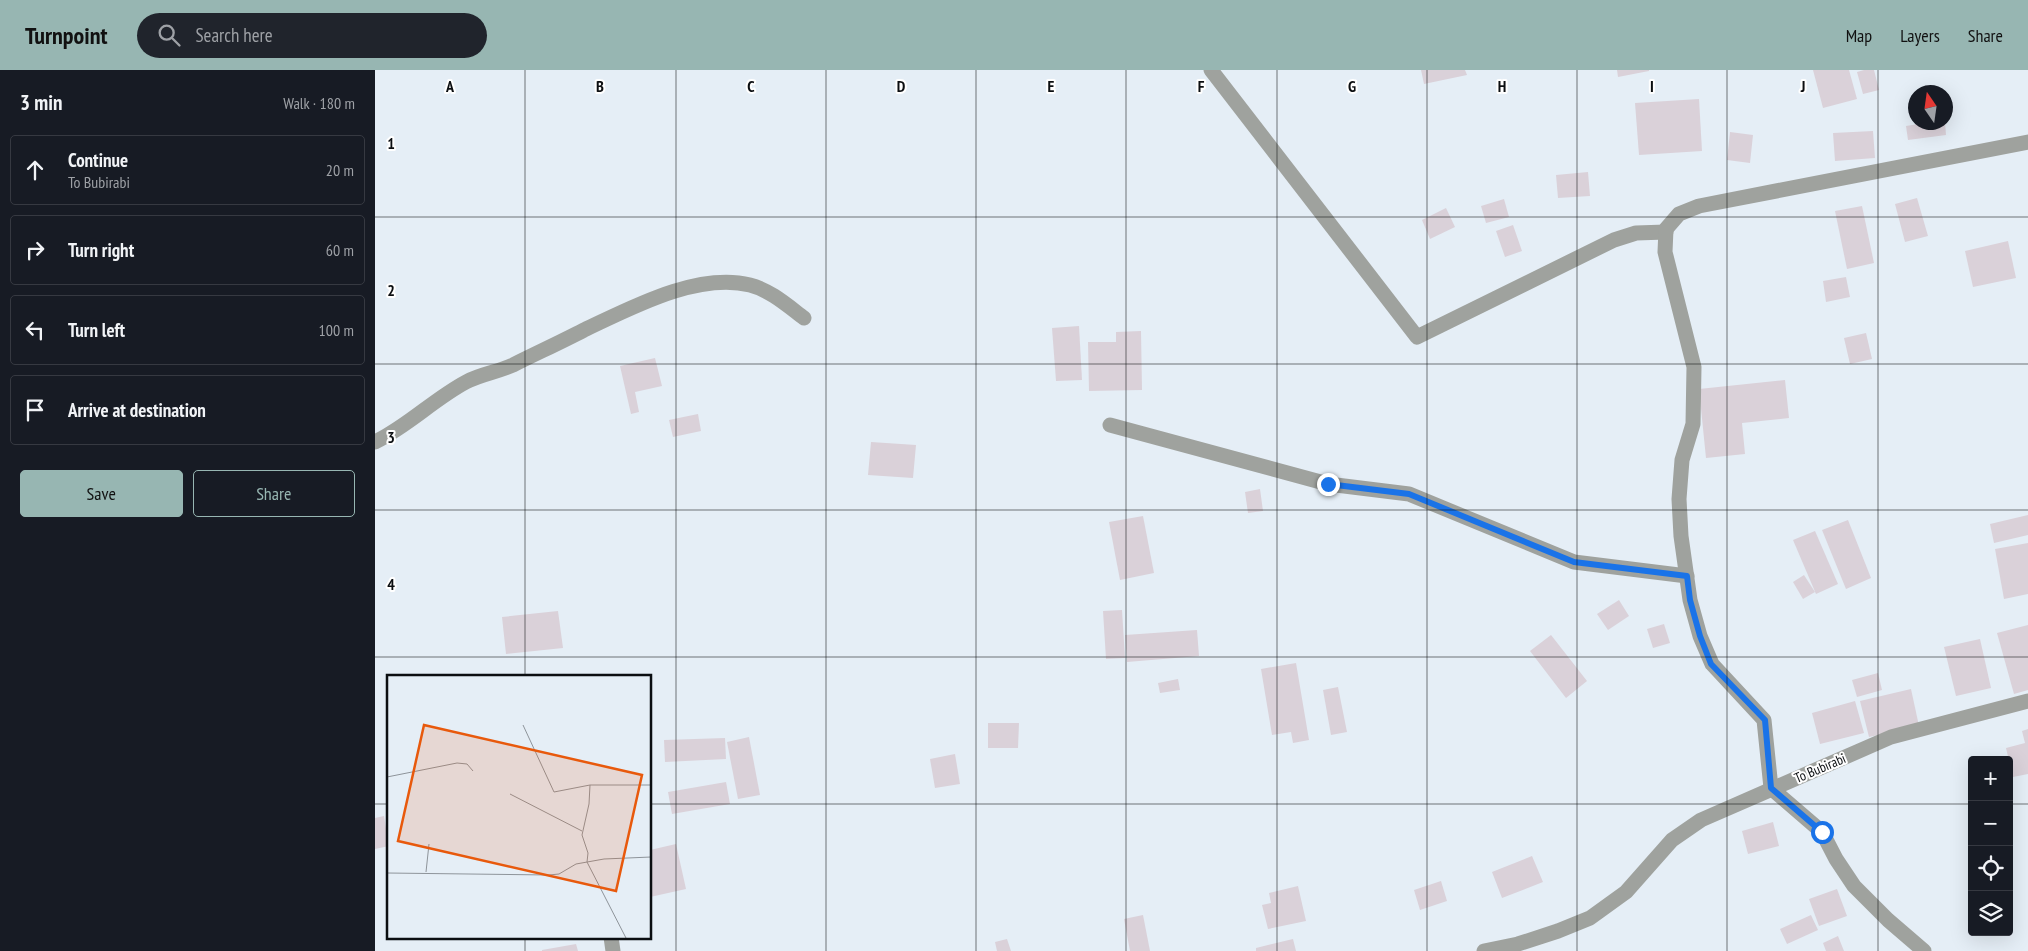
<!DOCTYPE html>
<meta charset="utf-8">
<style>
body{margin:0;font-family:"PT Sans Narrow",sans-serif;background:#20242c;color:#f1f3f6}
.controls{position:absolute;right:15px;bottom:15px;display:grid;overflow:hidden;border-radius:5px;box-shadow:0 5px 20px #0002}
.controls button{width:45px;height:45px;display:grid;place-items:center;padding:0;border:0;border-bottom:1px solid #363941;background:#171b24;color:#f1f3f6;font:25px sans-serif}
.compass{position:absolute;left:1533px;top:15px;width:45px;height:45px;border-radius:50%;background:#171b24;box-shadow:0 5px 20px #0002;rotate:347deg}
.stop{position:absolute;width:15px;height:15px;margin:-11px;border:4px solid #1a73e8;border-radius:50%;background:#fff}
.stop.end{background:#1a73e8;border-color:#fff;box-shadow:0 1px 5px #0008}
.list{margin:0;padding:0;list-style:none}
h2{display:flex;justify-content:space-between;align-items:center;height:65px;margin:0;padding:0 20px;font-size:21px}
h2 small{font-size:16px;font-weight:400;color:#9ea1a6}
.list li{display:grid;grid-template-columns:32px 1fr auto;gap:15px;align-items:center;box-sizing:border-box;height:70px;margin:0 10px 10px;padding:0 10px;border:1px solid #363941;border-radius:5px}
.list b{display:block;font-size:19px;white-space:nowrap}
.list p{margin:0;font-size:16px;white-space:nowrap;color:#9ea1a6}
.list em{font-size:16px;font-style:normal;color:#9ea1a6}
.actions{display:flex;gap:10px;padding:15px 20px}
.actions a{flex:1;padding:11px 0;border:1px solid #97b6b2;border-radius:5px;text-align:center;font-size:18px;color:#97b6b2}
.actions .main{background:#97b6b2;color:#111}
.icon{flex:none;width:28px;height:28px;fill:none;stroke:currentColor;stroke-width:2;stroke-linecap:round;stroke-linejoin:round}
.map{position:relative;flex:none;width:1653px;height:881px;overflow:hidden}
header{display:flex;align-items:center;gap:30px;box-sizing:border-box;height:70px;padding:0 25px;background:#97b6b2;color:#111}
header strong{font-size:24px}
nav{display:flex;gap:28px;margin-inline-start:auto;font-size:18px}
.search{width:350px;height:45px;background:#20242c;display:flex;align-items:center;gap:12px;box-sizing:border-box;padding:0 18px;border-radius:28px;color:#9ea1a6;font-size:19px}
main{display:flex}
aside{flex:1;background:#171b24}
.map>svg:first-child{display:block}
.building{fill:#dad1d9}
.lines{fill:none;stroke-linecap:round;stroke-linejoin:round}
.minor{stroke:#9fa29e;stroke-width:15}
.route{stroke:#1a73e8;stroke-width:6}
.grid{fill:none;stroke:#0b0e11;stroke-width:1;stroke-opacity:0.55}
.labels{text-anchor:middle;stroke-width:4;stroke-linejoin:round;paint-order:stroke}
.street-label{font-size:14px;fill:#0b0e11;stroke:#fff}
.inset-road{fill:none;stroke:#8e949a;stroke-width:1}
.view{fill:#e8590c;fill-opacity:0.15;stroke:#e8590c;stroke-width:2.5}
.inset-edge{fill:none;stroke:#0b0e11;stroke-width:2.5}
.grid-label{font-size:16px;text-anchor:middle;font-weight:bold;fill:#0b0e11;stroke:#fff;stroke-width:4;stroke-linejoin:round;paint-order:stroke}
</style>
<header>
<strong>Turnpoint</strong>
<div class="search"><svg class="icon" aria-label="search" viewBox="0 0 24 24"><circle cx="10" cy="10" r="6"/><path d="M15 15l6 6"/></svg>Search here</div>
<nav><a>Map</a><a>Layers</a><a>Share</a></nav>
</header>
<main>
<aside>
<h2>3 min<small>Walk · 180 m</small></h2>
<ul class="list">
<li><svg class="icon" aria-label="ahead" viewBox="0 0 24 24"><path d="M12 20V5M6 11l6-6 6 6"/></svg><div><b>Continue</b><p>To Bubirabi</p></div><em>20 m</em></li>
<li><svg class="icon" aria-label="right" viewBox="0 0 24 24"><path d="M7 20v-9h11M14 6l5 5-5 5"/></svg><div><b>Turn right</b></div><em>60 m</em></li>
<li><svg class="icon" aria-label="left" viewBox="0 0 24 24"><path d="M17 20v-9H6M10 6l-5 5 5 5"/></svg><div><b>Turn left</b></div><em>100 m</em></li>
<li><svg class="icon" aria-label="arrive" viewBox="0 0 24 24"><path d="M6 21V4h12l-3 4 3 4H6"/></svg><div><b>Arrive at destination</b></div></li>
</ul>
<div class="actions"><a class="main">Save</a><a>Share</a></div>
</aside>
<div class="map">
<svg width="1653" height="881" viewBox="0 0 1653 881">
<rect width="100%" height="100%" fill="#e5eef6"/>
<g class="building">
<polygon points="1046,0 1090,0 1092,5 1049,14"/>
<polygon points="1242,0 1274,0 1274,1 1243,7"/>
<polygon points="1438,0 1474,0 1482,29 1448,38"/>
<polygon points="1489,0 1499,0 1504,20 1488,24 1482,2"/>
<polygon points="1324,29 1327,81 1264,85 1260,33"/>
<polygon points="1556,52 1570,52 1571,65 1533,70 1531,56"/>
<polygon points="1498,61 1500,88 1460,91 1458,63"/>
<polygon points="1355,62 1378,65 1375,93 1352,90"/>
<polygon points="1213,102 1215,126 1183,128 1181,105"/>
<polygon points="1542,128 1553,166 1530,172 1520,134"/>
<polygon points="1129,129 1134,147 1111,153 1106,136"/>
<polygon points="1487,136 1499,193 1472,199 1460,141"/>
<polygon points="1071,138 1080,157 1055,169 1047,150"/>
<polygon points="1138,155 1147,181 1130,187 1121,161"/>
<polygon points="1633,171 1641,208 1598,217 1590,181"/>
<polygon points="1471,207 1475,227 1451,232 1448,211"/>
<polygon points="704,256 707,310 681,311 677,258"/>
<polygon points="766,261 767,320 714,321 713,272 741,272 741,262"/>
<polygon points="1491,263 1497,289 1475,294 1469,268"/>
<polygon points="280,288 287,316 260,322 264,342 256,344 245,296"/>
<polygon points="1410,310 1414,348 1367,353 1370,384 1331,388 1324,319"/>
<polygon points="323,344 326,361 298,367 294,350"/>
<polygon points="496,372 541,375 538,408 493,405"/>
<polygon points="885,419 888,441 873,443 870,422"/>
<polygon points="1653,445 1653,465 1619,473 1615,454"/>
<polygon points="768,446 779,503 745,510 734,452"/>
<polygon points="1473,450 1496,508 1471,519 1447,460"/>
<polygon points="1440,461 1463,514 1441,524 1418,470"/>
<polygon points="1653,473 1653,524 1629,529 1620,479"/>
<polygon points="1429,505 1440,522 1428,529 1418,512"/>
<polygon points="1244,530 1254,546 1233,560 1222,544"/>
<polygon points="747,540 750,588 731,589 728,541"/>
<polygon points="183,541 188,578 131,584 127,547"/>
<polygon points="1289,554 1295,573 1278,578 1272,559"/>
<polygon points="1653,555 1653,620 1639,624 1622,563"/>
<polygon points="822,560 824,586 752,592 750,565"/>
<polygon points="1176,565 1212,611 1191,628 1155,581"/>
<polygon points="1605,569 1616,618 1581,626 1569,577"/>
<polygon points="921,593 934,670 918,673 916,662 897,665 886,599"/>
<polygon points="1503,603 1507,620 1482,627 1477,610"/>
<polygon points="803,609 805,620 785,623 783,613"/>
<polygon points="963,617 972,662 956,665 948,620"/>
<polygon points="1536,619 1544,656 1494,667 1485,631"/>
<polygon points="1480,631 1489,663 1445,674 1437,643"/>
<polygon points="613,653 644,653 643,678 613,678"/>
<polygon points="1653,659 1653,704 1638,707 1631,678 1650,673 1647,661"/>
<polygon points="374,667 385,725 363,729 352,672"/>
<polygon points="350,668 351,689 290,692 289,670"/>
<polygon points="580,684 585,714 560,718 555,689"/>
<polygon points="351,712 355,734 297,744 293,722"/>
<polygon points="9,746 14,776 0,779 0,748"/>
<polygon points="1398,752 1404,776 1373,784 1367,761"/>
<polygon points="301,774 311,819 275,827 275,780"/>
<polygon points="1157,786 1168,812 1127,828 1117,802"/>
<polygon points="1066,811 1072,831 1045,840 1039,820"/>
<polygon points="923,816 931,851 893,859 887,835 896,833 894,823"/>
<polygon points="1462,819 1472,846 1444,856 1434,829"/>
<polygon points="768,845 775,881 755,881 749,849"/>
<polygon points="1436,845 1443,860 1412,874 1405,859"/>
<polygon points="1463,866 1469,881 1451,881 1448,873"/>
<polygon points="632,869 636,881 622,881 620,872"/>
<polygon points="918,869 921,881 881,881 881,878"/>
<polygon points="201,874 203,881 167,881 167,880"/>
</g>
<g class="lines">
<g class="minor">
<polyline points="836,0 1042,267 1239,170 1261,163 1291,162"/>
<polyline points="735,355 953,414 1034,424 1199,492 1312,506"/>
<path d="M0 372C33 356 59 329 91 312 106 304 123 302 138 295 162 283 186 272 209 260 256 238 322 202 375 215 395 220 413 236 429 248"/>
<polyline points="1396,718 1389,650 1337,594 1325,566 1315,530 1306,466 1304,429 1307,390 1318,354 1319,297 1290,182 1291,159 1304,144 1324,136 1653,72"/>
<polyline points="1396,718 1447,762 1461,789 1479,816 1513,850 1549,881"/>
<polyline points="236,867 238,881"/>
<polyline points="1109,881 1143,874 1183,861 1215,848 1251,822 1297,770 1326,750 1516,667 1653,631"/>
</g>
</g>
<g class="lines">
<polyline class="route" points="953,414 1034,424 1199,492 1312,506 1315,530 1325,566 1336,594 1390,650 1396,718 1447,762"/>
</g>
<path class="grid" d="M150 0V606M301 0V881M451 0V881M601 0V881M751 0V881M902 0V881M1052 0V881M1202 0V881M1352 0V881M1503 0V881M0 147H1653M0 294H1653M0 440H1653M0 587H1653M0 734H14M275 734H1597M1634 734H1653M150 867V881"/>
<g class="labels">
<g class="street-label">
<text transform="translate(1445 698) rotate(-23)" y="5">To Bubirabi</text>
</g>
</g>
<g transform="translate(12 605)">
<rect width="264" height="264" fill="#e5eef6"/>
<path class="inset-road" d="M136 50 167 117 203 110M0 102 70 88 80 89 86 96M123 119 195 156M200 187 201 178 195 160 202 129 203 110H264M200 187 239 263M39 197 42 169M0 198 162 200 172 199 189 189 217 184 264 182"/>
<path class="view" d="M37 50 255 100 229 216 11 166Z"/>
<rect width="264" height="264" class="inset-edge"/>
</g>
<g class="grid-label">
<text x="75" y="22">A</text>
<text x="225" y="22">B</text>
<text x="376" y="22">C</text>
<text x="526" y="22">D</text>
<text x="676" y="22">E</text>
<text x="826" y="22">F</text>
<text x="977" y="22">G</text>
<text x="1127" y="22">H</text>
<text x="1277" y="22">I</text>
<text x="1428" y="22">J</text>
<text x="16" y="79">1</text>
<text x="16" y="226">2</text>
<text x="16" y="373">3</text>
<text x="16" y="520">4</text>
</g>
</svg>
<div class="controls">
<button>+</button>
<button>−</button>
<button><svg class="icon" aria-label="locate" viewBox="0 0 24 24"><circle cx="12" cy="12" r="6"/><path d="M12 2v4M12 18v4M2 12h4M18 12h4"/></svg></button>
<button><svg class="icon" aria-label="layers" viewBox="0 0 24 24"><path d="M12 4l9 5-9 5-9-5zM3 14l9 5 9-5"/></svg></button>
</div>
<svg class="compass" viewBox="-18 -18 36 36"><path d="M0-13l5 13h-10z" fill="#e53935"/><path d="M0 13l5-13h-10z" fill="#9ea1a6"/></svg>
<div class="stop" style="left:1447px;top:762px"></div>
<div class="stop end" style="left:953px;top:414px"></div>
</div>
</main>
